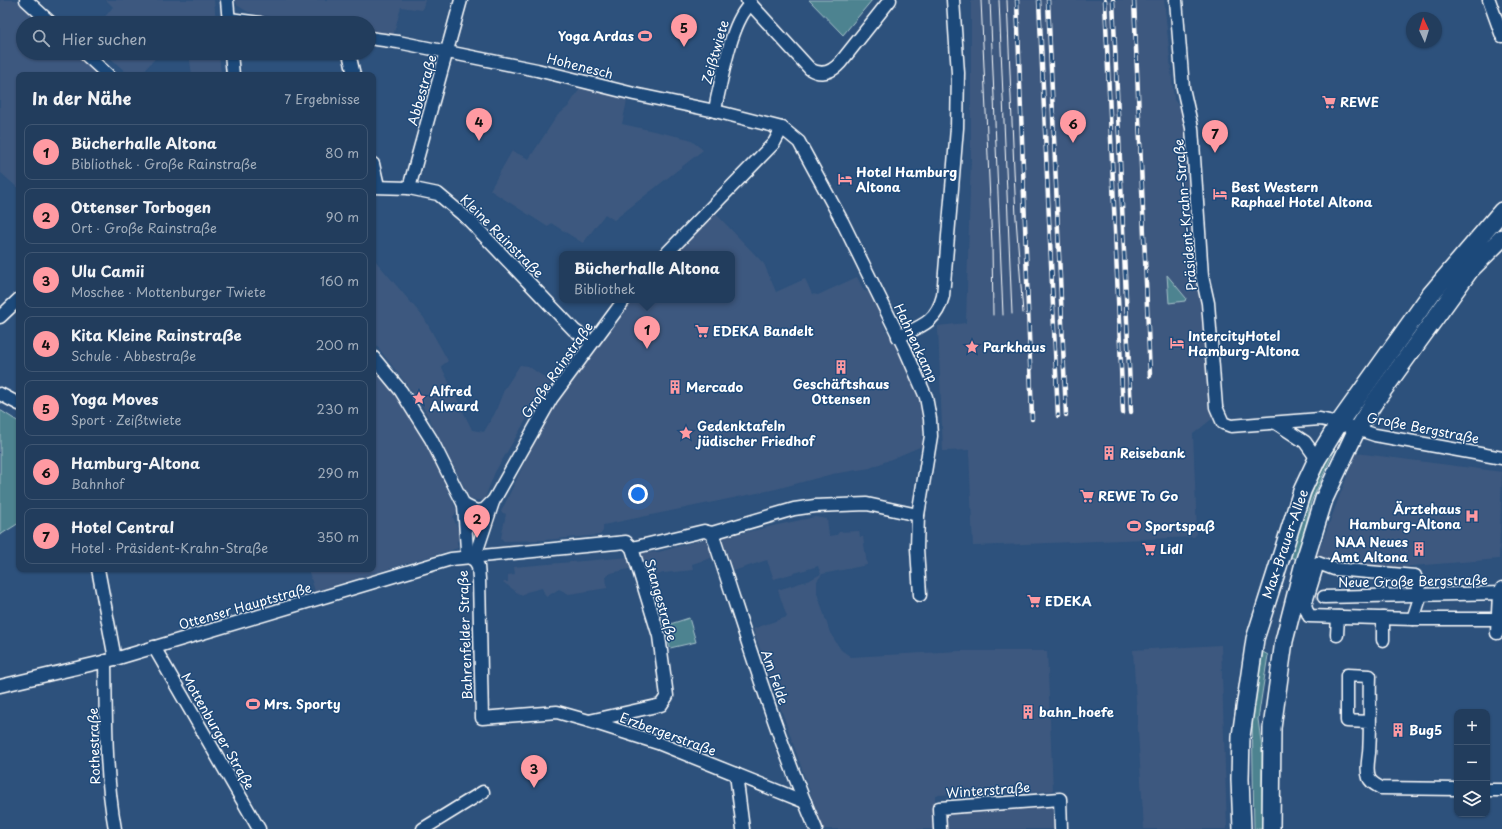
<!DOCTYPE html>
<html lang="de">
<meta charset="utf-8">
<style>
body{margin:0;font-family:"Playpen Sans",sans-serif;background:#2a4463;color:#f1f3f6}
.controls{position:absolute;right:12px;bottom:12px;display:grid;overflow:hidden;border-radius:8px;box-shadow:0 1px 3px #0004}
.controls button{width:36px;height:36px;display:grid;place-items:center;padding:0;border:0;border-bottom:1px solid #3f5672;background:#223d5d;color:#f1f3f6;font:20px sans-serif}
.compass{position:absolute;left:1406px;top:12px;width:36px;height:36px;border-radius:50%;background:#223d5d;box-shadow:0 1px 3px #0004;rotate:356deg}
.you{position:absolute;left:638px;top:494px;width:14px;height:14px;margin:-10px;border:3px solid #fff;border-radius:50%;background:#1a73e8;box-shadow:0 0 0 6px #1a73e833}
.badge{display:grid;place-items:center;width:26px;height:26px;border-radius:50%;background:#ff9aa2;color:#111;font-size:13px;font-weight:700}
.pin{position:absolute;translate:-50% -33px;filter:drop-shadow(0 1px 2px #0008)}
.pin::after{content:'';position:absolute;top:21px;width:14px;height:12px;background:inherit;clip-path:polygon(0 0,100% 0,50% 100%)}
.popup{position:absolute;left:559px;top:251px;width:176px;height:52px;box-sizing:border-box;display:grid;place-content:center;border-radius:8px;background:#223d5d;filter:drop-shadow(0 1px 3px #0005);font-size:13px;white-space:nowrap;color:#a2aebc}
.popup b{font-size:15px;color:#f1f3f6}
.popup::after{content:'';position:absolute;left:50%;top:100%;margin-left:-8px;border:8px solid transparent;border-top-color:#223d5d}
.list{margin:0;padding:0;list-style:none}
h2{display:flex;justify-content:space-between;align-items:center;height:52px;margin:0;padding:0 16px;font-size:17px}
h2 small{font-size:13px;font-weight:400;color:#a2aebc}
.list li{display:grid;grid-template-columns:26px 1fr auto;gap:12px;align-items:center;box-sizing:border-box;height:56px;margin:0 8px 8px;padding:0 8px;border:1px solid #3f5672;border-radius:8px}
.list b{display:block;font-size:15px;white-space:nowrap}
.list p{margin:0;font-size:13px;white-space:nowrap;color:#a2aebc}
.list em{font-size:13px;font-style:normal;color:#a2aebc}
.icon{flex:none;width:22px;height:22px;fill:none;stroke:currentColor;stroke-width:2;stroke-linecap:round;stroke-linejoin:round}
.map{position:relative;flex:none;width:1502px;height:829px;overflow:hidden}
.search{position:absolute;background:#223d5d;box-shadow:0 1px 3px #0004;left:16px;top:16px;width:360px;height:44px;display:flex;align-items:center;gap:10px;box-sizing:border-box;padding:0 14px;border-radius:22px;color:#a2aebc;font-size:15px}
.panel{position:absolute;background:#223d5d;box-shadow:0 1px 3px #0004;left:16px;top:72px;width:360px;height:500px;border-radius:8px}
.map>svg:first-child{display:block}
.built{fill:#3e597f}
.green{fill:#4e8390;stroke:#a6c1c8}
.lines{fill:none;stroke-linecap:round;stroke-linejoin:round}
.street-casing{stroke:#fff;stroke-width:15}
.secondary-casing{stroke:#fff;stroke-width:20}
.street{stroke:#1f4a7a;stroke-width:12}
.secondary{stroke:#1f4a7a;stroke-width:17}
.tram{stroke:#fff;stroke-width:1}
.rail-casing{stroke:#fff;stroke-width:4.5}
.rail{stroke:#1f4a7a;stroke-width:3;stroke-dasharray:9;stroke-linecap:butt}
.labels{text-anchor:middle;stroke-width:3;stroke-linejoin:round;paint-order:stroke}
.poi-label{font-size:13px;font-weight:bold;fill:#fff;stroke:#1f4a7a;text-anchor:start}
.street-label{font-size:13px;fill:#fff;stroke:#1f4a7a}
</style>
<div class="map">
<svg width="1502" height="829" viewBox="0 0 1502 829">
<rect width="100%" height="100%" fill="#2d517c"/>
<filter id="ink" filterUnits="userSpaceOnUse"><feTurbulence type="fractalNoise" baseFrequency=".025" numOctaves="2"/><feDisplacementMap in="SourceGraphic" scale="8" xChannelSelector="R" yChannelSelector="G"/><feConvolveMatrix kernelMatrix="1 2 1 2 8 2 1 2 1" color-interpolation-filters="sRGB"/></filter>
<g filter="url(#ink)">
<g class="built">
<polygon points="0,0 16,0 42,23 23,23 23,53 76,53 101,75 19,75 19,189 0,172"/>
<polygon points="106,0 214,0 216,23 100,23 113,7"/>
<polygon points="235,0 425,0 422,10 401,7 393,36 369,32 369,23 312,23 264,16 248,12 237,5"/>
<polygon points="971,0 1164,0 1174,100 1181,108 1186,119 1205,312 1213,418 1193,434 1197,534 1194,537 973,546 969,450 943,451 938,326 966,323 971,159"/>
<polygon points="105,53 160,53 140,75 129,75"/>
<polygon points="189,53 219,53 221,75 192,75"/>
<polygon points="581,87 628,96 622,124 689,139 703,150 614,220 605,214 583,243 551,223 548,227 490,190 512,151 529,159 557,116 568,107"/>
<polygon points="715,213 764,264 776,292 805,279 812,294 818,295 857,277 864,291 869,292 887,332 899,349 917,392 923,421 922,446 870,468 832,474 776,489 603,525 603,531 600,535 544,540 504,541 501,538 506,514 501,512 542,426 571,382 620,315 634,300 732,300 732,254 676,254"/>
<polygon points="373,258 424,318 448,361 441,366 472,430 484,432 495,413 504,390 520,365 528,366 551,382 533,408 495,472 484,500 471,500 421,403 373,341"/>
<polygon points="373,365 410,414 433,458 457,511 453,517 460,535 457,542 458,548 315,591 308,569 373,569"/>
<polygon points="1356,453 1502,472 1499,559 1362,570 1316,558"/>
<polygon points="815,517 827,519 829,536 837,535 839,532 859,531 860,537 863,537 867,565 822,574 817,581 817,593 830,633 841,650 851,657 960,651 1047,651 1053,791 935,795 935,829 823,829 753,629 787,617 778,590 810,580 821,574 818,566 774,579 767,560 733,571 721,536 732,535"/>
<polygon points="708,538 714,557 692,564 693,570 663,573 646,579 638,553 659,552"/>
<polygon points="630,557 633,568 611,573 606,576 607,588 569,594 559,589 546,597 542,588 526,592 522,596 503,582 508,582 508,575 515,574 514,567"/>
<polygon points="1221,645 1227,829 1144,829 1133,650"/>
<polygon points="1049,800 1054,806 1055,829 945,829 944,808"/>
</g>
<g class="green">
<polygon points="809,0 872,0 843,35"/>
<polygon points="1167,275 1186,298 1185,301 1169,303"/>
<polygon points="0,410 19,422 19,523 0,535"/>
<polygon points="1333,448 1335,449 1311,502 1298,559 1289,557 1314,487"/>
<polygon points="689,618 696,642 670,648 664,626"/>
<polygon points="1263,652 1268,655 1258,719 1262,749 1262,829 1254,829 1252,711"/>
</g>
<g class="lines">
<defs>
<g id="street">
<polyline points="26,0 51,23"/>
<polyline points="227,0 229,23"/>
<path d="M747 0 810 69C821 76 832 72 840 63L890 0"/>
<polyline points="1176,0 1183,88 1192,128 1202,276 1208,303 1216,407 1223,423 1231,426 1320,419 1339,423 1375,435 1502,458"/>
<polyline points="1489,0 1502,36"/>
<polyline points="229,19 260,23"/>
<polyline points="369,38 398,42 537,70 634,94 715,111 782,128 799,142 842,221 905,349 926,397 930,419 931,436 918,515 917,548 920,595"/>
<polyline points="84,53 108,75"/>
<polyline points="231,53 233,75"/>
<polyline points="349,53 354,75"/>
<path d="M715 111 717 99C723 74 732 19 751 4"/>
<polyline points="373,164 378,186"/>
<polyline points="373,187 409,188 438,194 469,220 574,330 592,343"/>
<polyline points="409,188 461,0"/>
<polyline points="666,254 774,143 782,128"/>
<polyline points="0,317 19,299"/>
<path d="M898 337C921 326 936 323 943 296L957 128 958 73 953 0"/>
<polyline points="373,357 401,391 431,439 464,505 476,511 484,510 494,500 551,399 624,300"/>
<polyline points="0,394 19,404"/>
<polyline points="1276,423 1305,442 1317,459"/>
<polyline points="464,505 467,550 471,558 475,561 478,566 479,579 482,718 557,712 589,721 658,743 805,802"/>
<path d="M712 533C745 632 775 733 816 829"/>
<polyline points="632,548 704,531 712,533 794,509 815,506 867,504 918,515"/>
<polyline points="471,558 476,553 493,502"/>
<polygon points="1318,563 1334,569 1415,576 1421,595 1413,619 1309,616 1305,605"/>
<polyline points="98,569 115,659"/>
<polyline points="1324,597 1502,593"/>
<polyline points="1383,618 1383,640"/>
<polyline points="1413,619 1498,619"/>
<polyline points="1497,633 1499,594 1502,588"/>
<polyline points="1337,635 1338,617"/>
<polyline points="154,647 259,829"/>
<path d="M105 661C106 718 105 774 115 829"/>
<polyline points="0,686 115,659 451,559 626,542 632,548 659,636 667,696 661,705 589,721"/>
<path d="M1369 722 1347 721V675L1370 676C1369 701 1371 728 1369 753 1368 762 1366 770 1369 778 1371 783 1376 785 1381 788L1457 789"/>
<polyline points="736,774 743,829"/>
<polyline points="1487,790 1502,790"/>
<polyline points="423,829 483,792"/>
<polyline points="940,829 939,808 1060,799 1061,829"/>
</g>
<g id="secondary">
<polyline points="1242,829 1240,779 1241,736 1255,639 1302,491 1317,459 1339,423 1431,294 1502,211"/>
<polyline points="1271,829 1272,728 1284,641 1304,563 1324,499 1357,429 1373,404 1470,270 1502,238"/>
</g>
</defs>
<use href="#street" class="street-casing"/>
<use href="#secondary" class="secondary-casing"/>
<use href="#street" class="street"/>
<use href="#secondary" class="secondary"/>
<g class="tram">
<polyline points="981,0 992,245 993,315"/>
<polyline points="990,0 1003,315"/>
<polyline points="999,0 1012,314"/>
<polyline points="1007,0 1016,218 1023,313"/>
</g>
<defs>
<g id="rail">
<polyline points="1017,0 1032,419"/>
<polyline points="1039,0 1058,416"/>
<polyline points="1048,0 1066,415"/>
<polyline points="1105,0 1123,413"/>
<polyline points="1113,0 1131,412"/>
<polyline points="1134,0 1150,376"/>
</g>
</defs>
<use href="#rail" class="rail-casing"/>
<use href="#rail" class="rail"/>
</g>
</g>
<defs>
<symbol id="stadium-bare" viewBox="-9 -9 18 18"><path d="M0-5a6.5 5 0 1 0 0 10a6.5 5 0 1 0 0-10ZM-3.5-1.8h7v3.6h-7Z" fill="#ff9aa2" stroke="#1f4a7a" stroke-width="2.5" paint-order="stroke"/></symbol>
<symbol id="supermarket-bare" viewBox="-9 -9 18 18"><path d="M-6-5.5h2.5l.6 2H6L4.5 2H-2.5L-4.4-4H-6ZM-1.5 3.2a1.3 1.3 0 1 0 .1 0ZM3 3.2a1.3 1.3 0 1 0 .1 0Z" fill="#ff9aa2" stroke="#1f4a7a" stroke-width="2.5" paint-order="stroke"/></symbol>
<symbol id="hotel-bare" viewBox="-9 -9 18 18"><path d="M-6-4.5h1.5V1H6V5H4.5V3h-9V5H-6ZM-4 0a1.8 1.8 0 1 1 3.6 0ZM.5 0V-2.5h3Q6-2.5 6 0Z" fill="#ff9aa2" stroke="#1f4a7a" stroke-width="2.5" paint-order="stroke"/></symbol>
<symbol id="sight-bare" viewBox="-9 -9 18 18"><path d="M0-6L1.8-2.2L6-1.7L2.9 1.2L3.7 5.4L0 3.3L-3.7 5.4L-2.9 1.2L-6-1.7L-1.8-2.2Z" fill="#ff9aa2" stroke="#1f4a7a" stroke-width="2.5" paint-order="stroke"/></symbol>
<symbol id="building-bare" viewBox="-9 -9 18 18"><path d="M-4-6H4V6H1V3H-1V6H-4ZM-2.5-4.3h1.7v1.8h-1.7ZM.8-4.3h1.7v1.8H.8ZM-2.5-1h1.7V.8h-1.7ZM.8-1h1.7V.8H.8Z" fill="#ff9aa2" stroke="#1f4a7a" stroke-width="2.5" paint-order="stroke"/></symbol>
<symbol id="hospital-bare" viewBox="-9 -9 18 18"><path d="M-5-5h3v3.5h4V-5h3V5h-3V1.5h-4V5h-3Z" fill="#ff9aa2" stroke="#1f4a7a" stroke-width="2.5" paint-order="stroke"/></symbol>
</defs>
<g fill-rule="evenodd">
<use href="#stadium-bare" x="635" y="26" width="20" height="20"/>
<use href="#supermarket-bare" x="1319" y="92" width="20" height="20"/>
<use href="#hotel-bare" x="835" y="169" width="20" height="20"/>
<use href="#hotel-bare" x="1210" y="184" width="20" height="20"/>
<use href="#supermarket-bare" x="692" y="321" width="20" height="20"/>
<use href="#hotel-bare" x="1167" y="333" width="20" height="20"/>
<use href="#sight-bare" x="962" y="337" width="20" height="20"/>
<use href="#building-bare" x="831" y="357" width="20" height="20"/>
<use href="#building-bare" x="665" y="377" width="20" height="20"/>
<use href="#sight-bare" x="409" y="388" width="20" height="20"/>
<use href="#sight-bare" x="676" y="423" width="20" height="20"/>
<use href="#building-bare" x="1099" y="443" width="20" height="20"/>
<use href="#supermarket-bare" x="1077" y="486" width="20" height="20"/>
<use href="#hospital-bare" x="1462" y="506" width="20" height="20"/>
<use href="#stadium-bare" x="1124" y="516" width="20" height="20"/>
<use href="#supermarket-bare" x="1139" y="539" width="20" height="20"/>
<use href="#building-bare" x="1409" y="539" width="20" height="20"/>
<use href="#supermarket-bare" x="1024" y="591" width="20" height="20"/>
<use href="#stadium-bare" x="243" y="694" width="20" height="20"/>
<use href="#building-bare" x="1018" y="702" width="20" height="20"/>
<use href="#building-bare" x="1388" y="720" width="20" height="20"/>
</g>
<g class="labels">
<g class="poi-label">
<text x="634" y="41" text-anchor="end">Yoga Ardas</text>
<text x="1340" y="107">REWE</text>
<text x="856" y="177">Hotel Hamburg<tspan x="856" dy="15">Altona</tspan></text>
<text x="1231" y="192">Best Western<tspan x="1231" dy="15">Raphael Hotel Altona</tspan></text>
<text x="713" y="336">EDEKA Bandelt</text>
<text x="1188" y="341">IntercityHotel<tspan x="1188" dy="15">Hamburg-Altona</tspan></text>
<text x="983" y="352">Parkhaus</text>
<text x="841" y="389" text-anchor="middle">Geschäftshaus<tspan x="841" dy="15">Ottensen</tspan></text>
<text x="686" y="392">Mercado</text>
<text x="430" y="396">Alfred<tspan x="430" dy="15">Alward</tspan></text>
<text x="697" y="431">Gedenktafeln<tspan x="697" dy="15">jüdischer Friedhof</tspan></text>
<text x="1120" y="458">Reisebank</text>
<text x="1098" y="501">REWE To Go</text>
<text x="1461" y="514" text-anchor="end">Ärztehaus<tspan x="1461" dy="15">Hamburg-Altona</tspan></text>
<text x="1145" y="531">Sportspaß</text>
<text x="1408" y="547" text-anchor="end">NAA Neues<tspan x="1408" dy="15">Amt Altona</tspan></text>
<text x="1160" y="554">Lidl</text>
<text x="1045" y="606">EDEKA</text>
<text x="264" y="709">Mrs. Sporty</text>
<text x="1039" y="717">bahn_hoefe</text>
<text x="1409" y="735">Bug5</text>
</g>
<g class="street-label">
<text transform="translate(715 52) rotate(-74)" y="5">Zeißtwiete</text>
<text transform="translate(580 66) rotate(14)" y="5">Hohenesch</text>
<text transform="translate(422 90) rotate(-74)" y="5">Abbestraße</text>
<text transform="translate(1185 215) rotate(-95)" y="5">Präsident-Krahn-Straße</text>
<text transform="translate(502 236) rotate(45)" y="5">Kleine Rainstraße</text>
<text transform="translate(916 343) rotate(65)" y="5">Hahnenkamp</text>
<text transform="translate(557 370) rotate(-55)" y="5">Große Rainstraße</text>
<text transform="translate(1423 428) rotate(11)" y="5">Große Bergstraße</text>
<text transform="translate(1285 544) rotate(-71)" y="5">Max-Brauer-Allee</text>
<text transform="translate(1413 581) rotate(-1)" y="5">Neue Große Bergstraße</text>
<text transform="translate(661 600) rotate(74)" y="5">Stangestraße</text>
<text transform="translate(245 606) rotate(-16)" y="5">Ottenser Hauptstraße</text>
<text transform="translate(465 635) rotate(-92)" y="5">Bahrenfelder Straße</text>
<text transform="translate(775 677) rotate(71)" y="5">Am Felde</text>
<text transform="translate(218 731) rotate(60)" y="5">Mottenburger Straße</text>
<text transform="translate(668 734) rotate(20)" y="5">Erzbergerstraße</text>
<text transform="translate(94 746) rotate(-92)" y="5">Rothestraße</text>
<text transform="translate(988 790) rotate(-4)" y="5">Winterstraße</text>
</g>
</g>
</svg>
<div class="controls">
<button>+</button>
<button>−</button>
<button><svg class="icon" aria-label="layers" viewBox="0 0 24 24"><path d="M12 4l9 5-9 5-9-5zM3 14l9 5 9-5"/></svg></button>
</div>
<svg class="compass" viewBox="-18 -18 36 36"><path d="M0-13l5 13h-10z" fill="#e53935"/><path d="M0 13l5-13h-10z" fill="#a2aebc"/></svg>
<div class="you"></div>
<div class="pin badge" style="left:647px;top:349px">1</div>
<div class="popup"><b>Bücherhalle Altona</b>Bibliothek</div>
<div class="pin badge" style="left:477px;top:538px">2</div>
<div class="pin badge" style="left:534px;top:788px">3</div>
<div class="pin badge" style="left:479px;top:141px">4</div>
<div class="pin badge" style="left:684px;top:47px">5</div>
<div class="pin badge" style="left:1073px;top:143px">6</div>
<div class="pin badge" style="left:1215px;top:153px">7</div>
<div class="search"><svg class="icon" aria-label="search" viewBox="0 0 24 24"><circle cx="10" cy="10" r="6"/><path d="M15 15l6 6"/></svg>Hier suchen</div>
<section class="panel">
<h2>In der Nähe<small>7 Ergebnisse</small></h2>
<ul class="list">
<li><span class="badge">1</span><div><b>Bücherhalle Altona</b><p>Bibliothek · Große Rainstraße</p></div><em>80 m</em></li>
<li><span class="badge">2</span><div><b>Ottenser Torbogen</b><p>Ort · Große Rainstraße</p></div><em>90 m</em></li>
<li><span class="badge">3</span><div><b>Ulu Camii</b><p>Moschee · Mottenburger Twiete</p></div><em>160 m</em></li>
<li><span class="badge">4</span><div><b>Kita Kleine Rainstraße</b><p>Schule · Abbestraße</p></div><em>200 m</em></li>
<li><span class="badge">5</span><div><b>Yoga Moves</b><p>Sport · Zeißtwiete</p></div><em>230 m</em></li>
<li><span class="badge">6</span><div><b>Hamburg-Altona</b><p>Bahnhof</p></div><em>290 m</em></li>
<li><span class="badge">7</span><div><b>Hotel Central</b><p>Hotel · Präsident-Krahn-Straße</p></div><em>350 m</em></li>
</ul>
</section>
</div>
